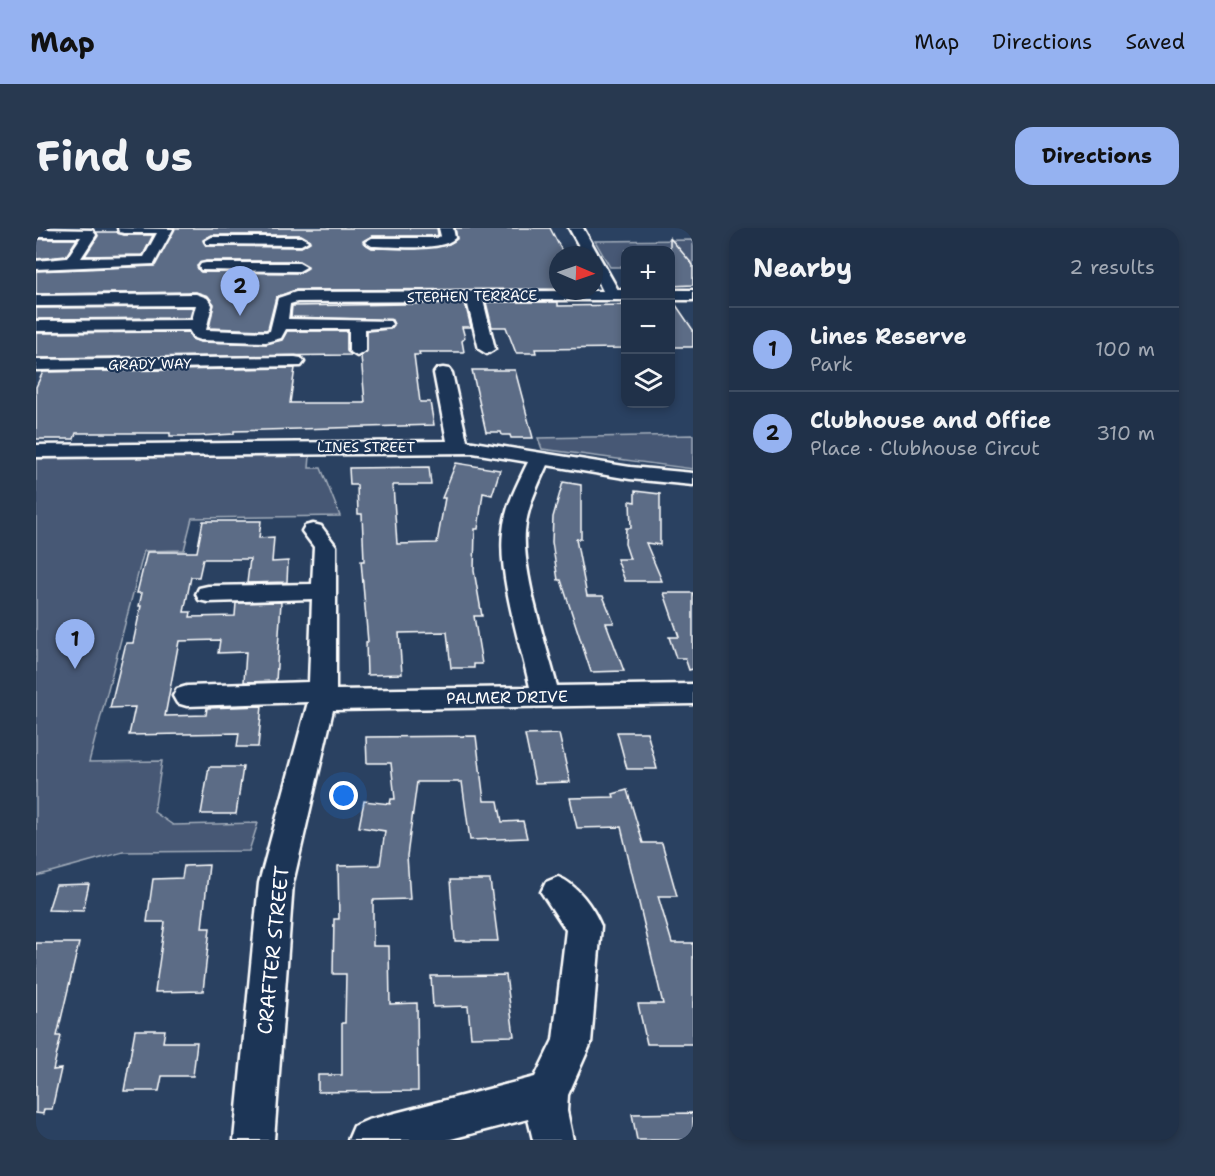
<!DOCTYPE html>
<meta charset="utf-8">
<style>
body{margin:0;font-family:"Shantell Sans",sans-serif;background:#283950;color:#f1f3f6}
.controls{position:absolute;right:18px;top:18px;display:grid;overflow:hidden;border-radius:12px;box-shadow:0 3px 9px #0003}
.controls button{width:54px;height:54px;display:grid;place-items:center;padding:0;border:0;border-bottom:2px solid #3d4c61;background:#203149;color:#f1f3f6;font:30px sans-serif}
.compass{position:absolute;left:513px;top:18px;width:54px;height:54px;border-radius:50%;background:#203149;box-shadow:0 3px 9px #0003;rotate:92deg}
.you{position:absolute;left:308px;top:568px;width:21px;height:21px;margin:-15px;border:4px solid #fff;border-radius:50%;background:#1a73e8;box-shadow:0 0 0 9px #1a73e833}
.badge{display:grid;place-items:center;width:39px;height:39px;border-radius:50%;background:#95b2f1;color:#111;font-size:20px;font-weight:700}
.pin{position:absolute;translate:-50% -50px;filter:drop-shadow(0 2px 3px #0008)}
.pin::after{content:'';position:absolute;top:32px;width:21px;height:18px;background:inherit;clip-path:polygon(0 0,100% 0,50% 100%)}
.list{margin:0;padding:0;list-style:none}
h2{display:flex;justify-content:space-between;align-items:center;height:78px;margin:0;padding:0 24px;font-size:26px}
h2 small{font-size:20px;font-weight:400;color:#a2a9b4}
.list li{display:grid;grid-template-columns:39px 1fr auto;gap:18px;align-items:center;box-sizing:border-box;height:84px;padding:0 24px;border-top:2px solid #3d4c61}
.list b{display:block;font-size:22px;white-space:nowrap}
.list p{margin:0;font-size:20px;white-space:nowrap;color:#a2a9b4}
.list em{font-size:20px;font-style:normal;color:#a2a9b4}
.icon{flex:none;width:33px;height:33px;fill:none;stroke:currentColor;stroke-width:2;stroke-linecap:round;stroke-linejoin:round}
.map{position:relative;flex:none;width:657px;height:912px;overflow:hidden;border-radius:18px}
header{display:flex;align-items:center;gap:36px;box-sizing:border-box;height:84px;padding:0 30px;background:#95b2f1;color:#111}
header strong{font-size:28px}
nav{display:flex;gap:33px;margin-inline-start:auto;font-size:21px}
.intro{display:flex;align-items:center;justify-content:space-between;box-sizing:border-box;height:144px;padding:0 36px}
h1{margin:0;font-size:42px}
.button{padding:15px 27px;border-radius:18px;background:#95b2f1;color:#111;font-size:21px;font-weight:700}
main{display:flex;gap:36px;padding:0 36px}
aside{flex:1;background:#203149;border-radius:18px;box-shadow:0 3px 9px #0003}
.map>svg:first-child{display:block}
.green{fill:#465975;stroke:#a2acba;stroke-width:1.5}
.building{fill:#5b6c86;stroke:#fff;stroke-width:1.5;fill-rule:evenodd}
.lines{fill:none;stroke-linecap:round;stroke-linejoin:round}
.minor-casing{stroke:#fff;stroke-width:5}
.minor{fill:#1d3557;fill-rule:evenodd}
.labels{text-anchor:middle;stroke-width:4.5;stroke-linejoin:round;paint-order:stroke}
.far-street-label{font-size:14px;fill:#fff;stroke:#1d3557}
.street-label{font-size:16px;fill:#fff;stroke:#1d3557}
.near-street-label{font-size:20px;fill:#fff;stroke:#1d3557}
</style>
<header>
<strong>Map</strong>
<nav><a>Map</a><a>Directions</a><a>Saved</a></nav>
</header>
<div class="intro"><h1>Find us</h1><a class="button">Directions</a></div>
<main>
<div class="map">
<svg width="657" height="912" viewBox="0 0 657 912">
<rect width="100%" height="100%" fill="#2a4161"/>
<filter id="ink" filterUnits="userSpaceOnUse"><feTurbulence type="fractalNoise" baseFrequency=".0167" numOctaves="2"/><feDisplacementMap in="SourceGraphic" scale="12" xChannelSelector="R" yChannelSelector="G"/><feConvolveMatrix kernelMatrix="1 2 1 2 8 2 1 2 1" color-interpolation-filters="sRGB"/></filter>
<g filter="url(#ink)">
<g class="green">
<polygon points="657,12 657,38 634,22 590,22 589,39 574,39 559,13"/>
<polygon points="657,207 657,241 506,221 502,210"/>
<polygon points="274,228 273,240 285,240 304,288 156,290 148,322 108,323 53,534 126,533 118,584 137,597 222,595 213,623 87,624 0,648 0,231"/>
</g>
<g class="building">
<path d="M139 0H401L402 7 400 8H336L327 13 336 20 380 21 413 16 421 11 419 0H514L528 27H522V61L259 62 240 69 232 101 230 102 173 100 178 76 172 68 160 64 0 66V43L118 38ZM176 7H265L274 14 265 19 171 18 167 12ZM170 33H263L272 40 263 45 165 44 161 38Z"/>
<polygon points="60,4 81,4 88,7 117,7 107,27 49,28 62,8"/>
<polygon points="634,10 657,37 657,57 634,58"/>
<polygon points="0,11 41,11 30,28 0,31"/>
<polygon points="450,74 522,74 522,78 590,77 590,120 499,121 500,125 480,125 470,99 456,99"/>
<polygon points="634,74 638,74 657,102 657,119 634,119"/>
<polygon points="429,75 435,99 426,99 429,110 426,113 428,124 383,124 384,127 378,127 384,174 394,174 398,197 198,203 198,206 163,208 134,208 134,205 40,205 38,211 0,211 0,159 7,144 259,140 254,175 329,175 325,128 331,123 331,103 354,101 358,97 356,92 255,89 256,78"/>
<polygon points="157,79 154,90 0,91 0,80"/>
<polygon points="251,103 311,103 311,123 316,127 0,130 0,105 152,104 156,111 164,114 230,116 246,112"/>
<polygon points="436,142 479,142 497,210 475,210 474,207 466,207 465,204 450,204"/>
<polygon points="420,235 464,242 456,267 447,265 442,301 439,301 438,343 446,388 438,388 446,436 438,436 438,440 415,440 411,404 363,405 366,446 331,447 330,414 332,414 325,333 328,333 326,286 322,286 321,257 314,257 313,240 393,239 395,257 357,257 361,316 401,315 409,270 406,270"/>
<polygon points="527,254 545,257 545,311 540,311 551,368 567,368 578,395 570,395 588,443 555,444 525,352 522,352 516,314 517,289"/>
<polygon points="599,263 624,266 624,317 610,315 626,353 589,353 581,331 594,331 589,316 590,300 595,300 594,273 599,274"/>
<polygon points="167,293 225,293 223,310 238,309 236,334 252,333 251,354 211,355 214,331 167,331 163,349 155,349 148,384 155,384 154,389 199,388 200,375 245,374 240,453 208,454 210,424 182,425 184,412 143,413 129,488 170,487 171,480 226,478 222,519 201,519 203,505 93,507 99,479 74,480 90,415 97,415 105,378 103,378 106,365 101,365 111,324 161,324"/>
<polygon points="628,365 657,365 657,441 653,442 649,430 640,430 633,409 643,409"/>
<polygon points="581,504 611,504 621,541 591,541"/>
<polygon points="523,506 534,554 499,555 489,507"/>
<polygon points="440,508 448,573 462,573 466,594 487,593 491,610 434,612 426,554 381,554 371,628 374,671 337,672 337,718 353,718 354,776 381,775 382,863 282,864 282,847 306,847 306,795 309,795 310,746 297,746 298,691 303,691 302,638 344,637 349,603 323,599 328,573 354,576 355,571 359,571 355,535 331,535 330,509"/>
<polygon points="173,539 207,539 200,586 165,586"/>
<polygon points="591,562 607,615 626,615 641,668 622,668 636,715 657,715 657,816 611,816 602,776 627,776 585,599 541,600 534,570 578,569 577,566"/>
<polygon points="173,637 166,700 174,700 167,763 119,764 129,694 111,694 117,651 146,650 148,638"/>
<polygon points="414,652 454,652 462,713 419,713"/>
<polygon points="53,656 47,683 12,682 20,657"/>
<polygon points="0,715 43,715 21,808 25,808 17,842 25,841 16,881 8,881 7,886 0,885"/>
<polygon points="470,747 478,808 435,809 432,778 397,779 395,748"/>
<polygon points="99,802 129,802 127,814 161,814 157,848 126,848 123,863 88,863"/>
<polygon points="657,885 657,912 601,912 596,886"/>
</g>
<g class="lines">
<defs>
<g id="minor">
<polygon points="82,0 137,1 118,36 0,41 0,33 31,30 45,9 0,9 0,1 56,2 60,7 45,30 108,29 121,5 88,5 83,4"/>
<path d="M403 0H417L419 10C405 24 356 18 336 18L329 14 336 10H400L405 8Z"/>
<polygon points="533,0 547,0 582,62 590,62 590,72 447,72 459,121 451,126 443,121 431,73 261,74 254,76 252,91 354,93 356,96 354,99 329,101 329,123 321,128 313,123 313,101 250,101 245,110 230,114 164,112 158,110 153,102 0,103 0,93 156,92 160,77 0,78 0,68 160,66 171,70 176,77 170,102 230,104 234,103 242,70 260,64 567,63 558,45 558,27 548,27"/>
<polygon points="176,9 265,9 272,13 265,17 171,16 169,13"/>
<polygon points="170,35 263,35 270,39 263,43 165,42 163,39 165,36"/>
<rect x="634" y="62" width="23" height="10"/>
<polygon points="259,129 265,130 268,134 265,138 0,142 0,132"/>
<path d="M407 140 413 141 416 145 431 213 594 239 657 245V257L594 251 511 237C501 259 491 280 489 303 486 346 510 415 521 458L657 456V476L297 482 257 655 238 912H198L223 655 272 474 151 478 141 475 137 468 141 461 151 458 273 454 276 371 172 374 163 372 160 366 163 360 172 358 276 356 278 319 266 303 269 298 277 296 285 298 300 318V462L494 459C484 415 462 347 467 304 469 279 481 257 492 234L437 225 0 229V217L411 213 398 145 401 141Z"/>
<path d="M522 649C541 656 557 679 565 698L555 815 532 867 531 883 537 912H497L492 891 411 912H312L318 898 332 892 499 849 517 812 530 702 505 664 510 654Z"/>
</g>
</defs>
<use href="#minor" class="minor-casing"/>
<use href="#minor" class="minor"/>
</g>
</g>
<g class="labels">
<g class="far-street-label">
<text transform="translate(436 68) rotate(-1)" y="5">STEPHEN TERRACE</text>
<text transform="translate(114 136) rotate(-1)" y="5">GRADY WAY</text>
<text x="330" y="224">LINES STREET</text>
</g>
<g class="street-label">
<text transform="translate(471 469) rotate(-1)" y="6">PALMER DRIVE</text>
</g>
<g class="near-street-label">
<text transform="translate(237 722) rotate(-84)" y="7">CRAFTER STREET</text>
</g>
</g>
</svg>
<div class="controls">
<button>+</button>
<button>−</button>
<button><svg class="icon" aria-label="layers" viewBox="0 0 24 24"><path d="M12 4l9 5-9 5-9-5zM3 14l9 5 9-5"/></svg></button>
</div>
<svg class="compass" viewBox="-18 -18 36 36"><path d="M0-13l5 13h-10z" fill="#e53935"/><path d="M0 13l5-13h-10z" fill="#a2a9b4"/></svg>
<div class="you"></div>
<div class="pin badge" style="left:39px;top:441px">1</div>
<div class="pin badge" style="left:204px;top:88px">2</div>
</div>
<aside>
<h2>Nearby<small>2 results</small></h2>
<ul class="list">
<li><span class="badge">1</span><div><b>Lines Reserve</b><p>Park</p></div><em>100 m</em></li>
<li><span class="badge">2</span><div><b>Clubhouse and Office</b><p>Place · Clubhouse Circut</p></div><em>310 m</em></li>
</ul>
</aside>
</main>
